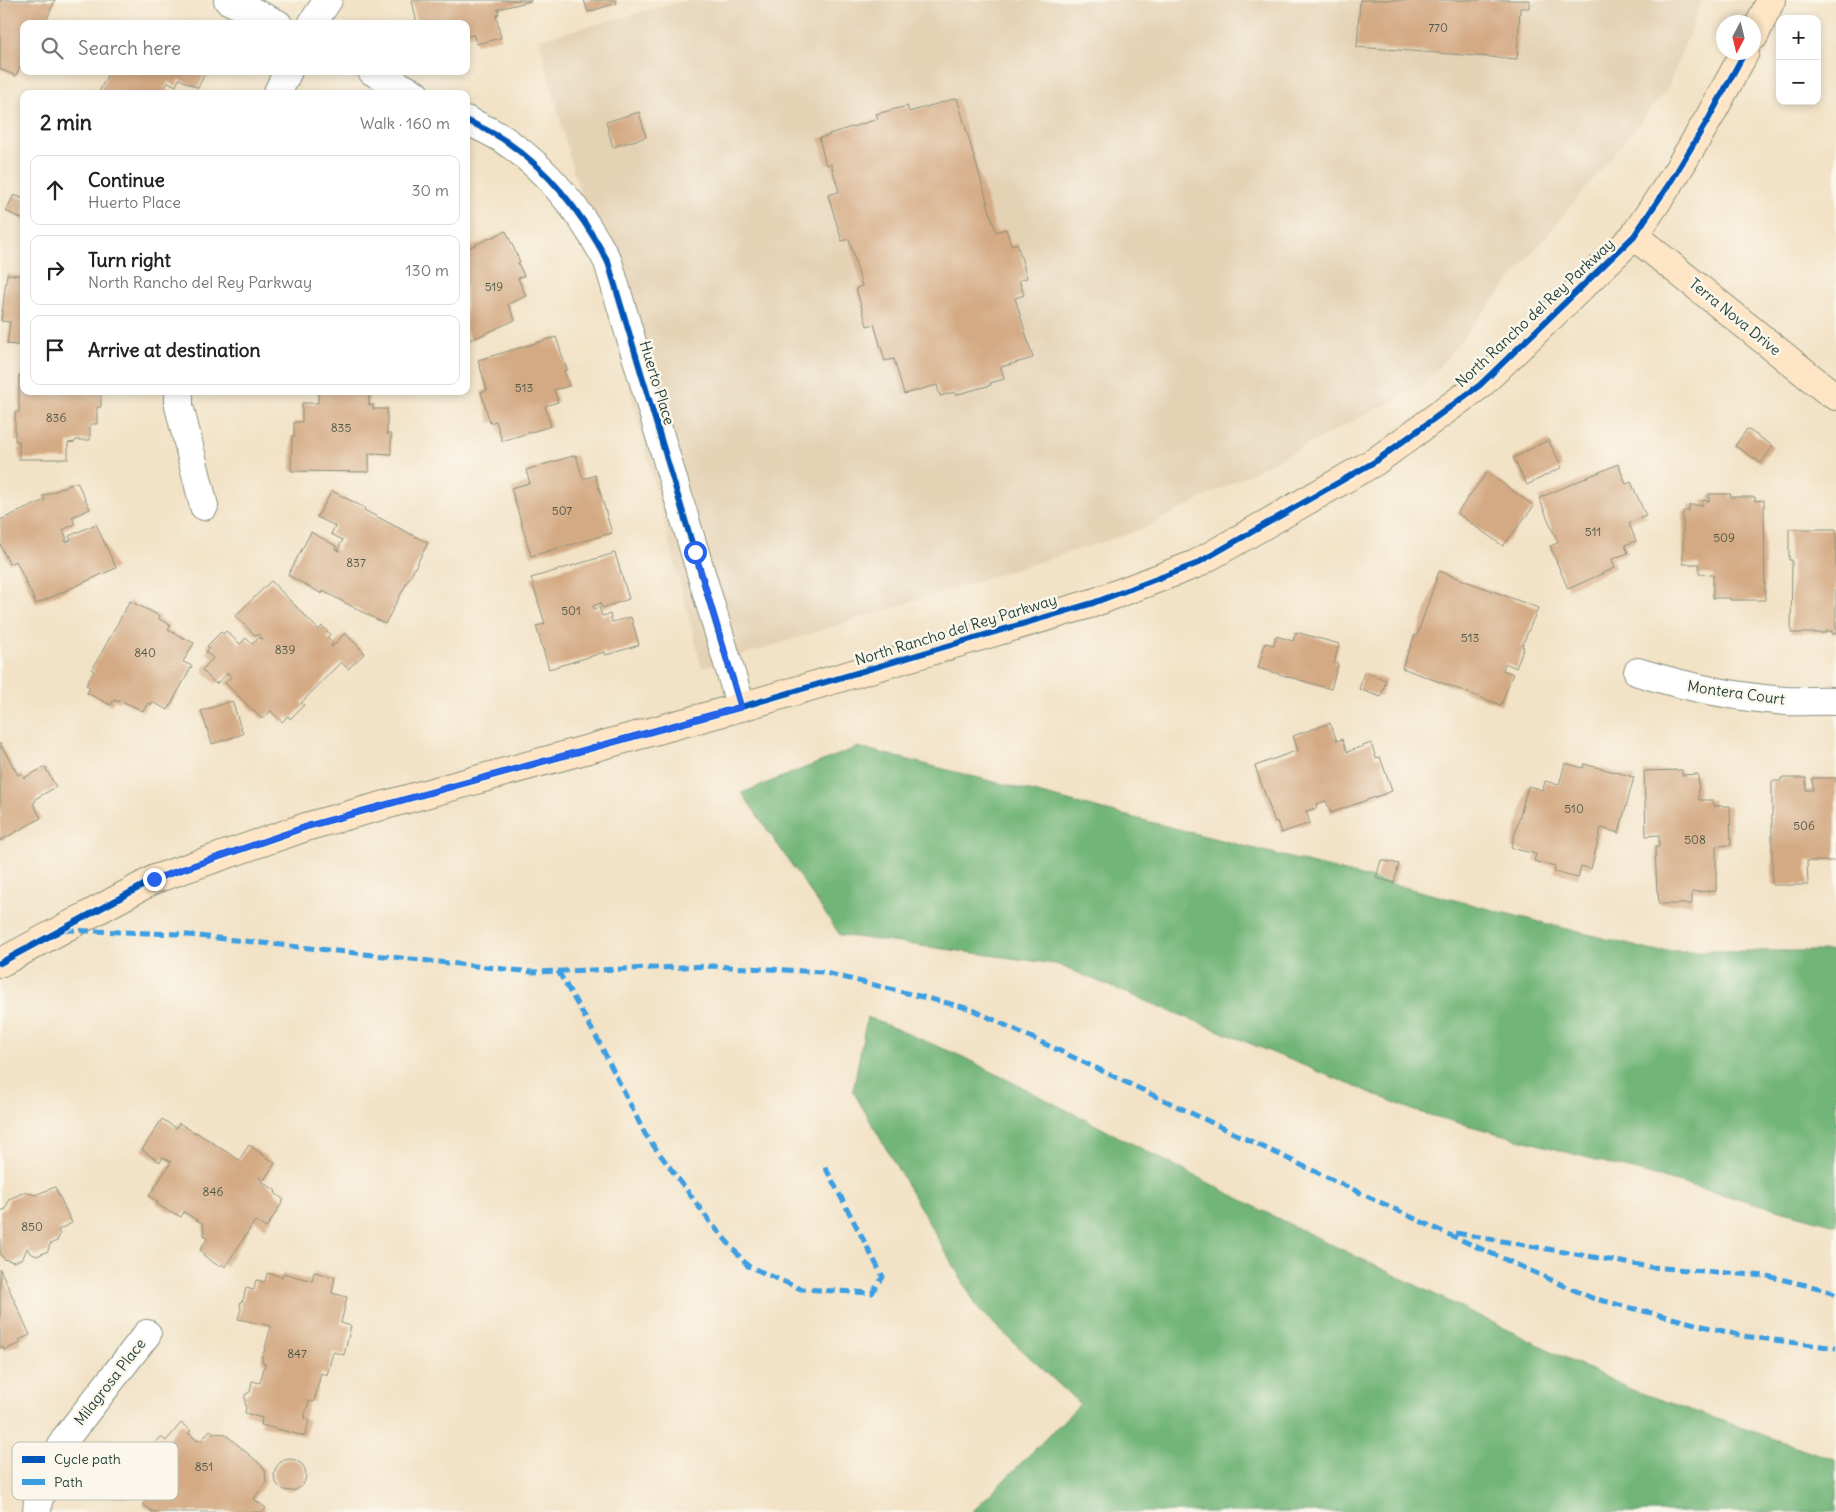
<!DOCTYPE html>
<meta charset="utf-8">
<style>
body{margin:0;font-family:Delius,sans-serif;background:#f6f6f6;color:#222}
.controls{position:absolute;right:15px;top:15px;display:grid;overflow:hidden;border-radius:10px;box-shadow:0 2px 8px #0003}
.controls button{width:45px;height:45px;display:grid;place-items:center;padding:0;border:0;border-bottom:1px solid #e0e0e0;background:#fff;color:#222;font:25px sans-serif}
.compass{position:absolute;left:1716px;top:15px;width:45px;height:45px;border-radius:50%;background:#fff;box-shadow:0 2px 8px #0003;rotate:187deg}
.stop{position:absolute;width:15px;height:15px;margin:-11px;border:4px solid #2563eb;border-radius:50%;background:#fff}
.stop.end{background:#2563eb;border-color:#fff;box-shadow:0 1px 5px #0008}
.list{margin:0;padding:0;list-style:none}
h2{display:flex;justify-content:space-between;align-items:center;height:65px;margin:0;padding:0 20px;font-size:21px}
h2 small{font-size:16px;font-weight:400;color:#767676}
.list li{display:grid;grid-template-columns:32px 1fr auto;gap:15px;align-items:center;box-sizing:border-box;height:70px;margin:0 10px 10px;padding:0 10px;border:1px solid #e0e0e0;border-radius:10px}
.list b{display:block;font-size:19px;white-space:nowrap}
.list p{margin:0;font-size:16px;white-space:nowrap;color:#767676}
.list em{font-size:16px;font-style:normal;color:#767676}
.icon{flex:none;width:28px;height:28px;fill:none;stroke:currentColor;stroke-width:2;stroke-linecap:round;stroke-linejoin:round}
.map{position:relative;flex:none;width:1836px;height:1512px;overflow:hidden}
.search{position:absolute;background:#fff;box-shadow:0 2px 8px #0003;left:20px;top:20px;width:450px;height:55px;display:flex;align-items:center;gap:12px;box-sizing:border-box;padding:0 18px;border-radius:10px;color:#767676;font-size:19px}
.panel{position:absolute;background:#fff;box-shadow:0 2px 8px #0003;left:20px;top:90px;width:450px;height:305px;border-radius:10px}
.map>svg:first-child{display:block}
.built{fill:#e4d2b5}
.forest{fill:#72b578;stroke:#487956}
.building{fill:#d4aa84}
.lines{fill:none;stroke-linecap:round;stroke-linejoin:round}
.street-casing{stroke:#88907d;stroke-width:30}
.secondary-casing{stroke:#88907d;stroke-width:30}
.street{stroke:#fff;stroke-width:28}
.secondary{stroke:#fde5c5;stroke-width:28}
.quiet{stroke:#3c9ee2;stroke-width:5;stroke-dasharray:10 5;stroke-linecap:butt}
.cycleway-casing{stroke:#fbf7ec;stroke-width:9}
.cycleway{stroke:#0057b8;stroke-width:6}
.route{stroke:#2563eb;stroke-width:6}
.labels{text-anchor:middle;stroke-width:5;stroke-linejoin:round;paint-order:stroke}
.number-label{font-size:12px;fill:#4c5848}
.street-label{font-size:15px;fill:#1f3d34;stroke:#fbf7ec}
.key{fill:#fbf7ec;stroke:#b9bfb5;stroke-width:1}
.key-label{font-size:14px;fill:#1f3d34}
</style>
<div class="map">
<svg width="1836" height="1512" viewBox="0 0 1836 1512">
<rect width="100%" height="100%" fill="#fbf7ec"/>
<filter id="ink" filterUnits="userSpaceOnUse"><feTurbulence type="fractalNoise" baseFrequency=".02" numOctaves="2"/><feDisplacementMap in="SourceGraphic" scale="10" xChannelSelector="R" yChannelSelector="G"/><feConvolveMatrix kernelMatrix="1 2 1 2 8 2 1 2 1" color-interpolation-filters="sRGB"/></filter>
<filter id="wash" filterUnits="userSpaceOnUse"><feTurbulence type="fractalNoise" baseFrequency=".0096" numOctaves="4" result="noise"/><feDisplacementMap in="SourceGraphic" scale="20" xChannelSelector="R" yChannelSelector="G"/><feGaussianBlur stdDeviation="1.12" result="paint"/><feColorMatrix in="noise" values="0 0 0 0 0 0 0 0 0 0 0 0 0 0 0 0 0 1.4 0 .05"/><feComposite in="paint" operator="in"/></filter>
<g filter="url(#wash)">
<rect width="100%" height="100%" fill="#f2e2c6"/>
<polygon class="built" points="687,0 1702,0 1668,88 1424,385 1140,530 702,668 539,39"/>
<g class="forest">
<polygon points="858,747 1653,951 1836,951 1836,1225 1415,1111 1056,964 840,935 742,793"/>
<polygon points="867,1017 961,1056 1281,1220 1632,1390 1836,1460 1836,1512 972,1512 1080,1404 979,1310 853,1091"/>
</g>
<g id="blocks">
<g class="building">
<polygon points="0,0 55,0 45,24 24,24 24,57 16,76 0,69"/>
<polygon points="412,0 531,0 531,1 498,9 499,14 496,15 501,38 476,44 474,35 466,36 466,24 450,24 449,21 438,24 417,24"/>
<polygon points="584,0 616,0 617,3 588,12"/>
<polygon points="1360,0 1529,0 1529,8 1520,8 1517,59 1357,47"/>
<polygon points="109,71 206,71 198,88 179,79 176,86 168,82 164,89 173,94 98,94"/>
<polygon points="957,98 996,232 1006,229 1011,245 1017,243 1027,278 1019,280 1024,295 1015,298 1033,358 1001,367 1004,379 990,383 991,385 955,395 955,392 940,396 937,385 904,394 894,359 885,361 874,324 867,326 856,288 862,286 849,239 842,241 828,195 839,192 831,164 826,165 819,138 830,135 829,134 878,119 876,114 907,106 909,112"/>
<polygon points="639,112 646,137 613,147 606,122"/>
<polygon points="14,195 24,199 24,220 6,211"/>
<polygon points="506,231 520,262 518,263 524,276 518,278 526,296 508,304 515,320 471,340 466,331 466,249"/>
<polygon points="7,274 24,276 24,346 7,344 10,322 1,321"/>
<polygon points="556,337 567,370 564,371 569,386 554,390 558,402 545,406 551,426 502,441 496,421 490,423 481,392 487,390 478,360"/>
<polygon points="19,375 24,375 24,391 101,391 101,407 97,407 97,424 90,424 90,440 76,440 75,442 68,443 68,459 19,459 19,441 15,441 15,412 19,412"/>
<polygon points="369,391 369,405 373,405 373,409 387,409 387,434 391,434 391,454 369,453 369,472 291,471 292,436 294,436 294,422 302,422 302,403 318,403 318,392 320,391"/>
<polygon points="1747,429 1773,446 1761,463 1735,446"/>
<polygon points="1548,440 1562,467 1527,485 1513,458"/>
<polygon points="576,455 583,479 595,475 612,533 531,556 511,488 530,483 526,470"/>
<polygon points="1618,464 1626,484 1631,482 1646,516 1629,523 1636,541 1625,545 1628,553 1612,559 1615,568 1568,589 1550,546 1558,543 1539,498"/>
<polygon points="1487,472 1534,506 1503,546 1457,513"/>
<polygon points="77,482 90,509 72,517 75,524 63,530 67,539 65,540 66,542 71,540 69,536 96,524 116,568 36,604 16,561 9,564 0,544 0,520 45,500 43,496"/>
<polygon points="332,491 365,508 364,510 428,543 385,624 323,591 322,594 288,575 311,532 336,546 335,549 340,551 338,548 343,540 331,534 335,526 317,517"/>
<polygon points="1709,494 1731,494 1730,497 1755,497 1755,501 1764,500 1765,600 1730,600 1730,598 1713,598 1713,575 1699,574 1699,564 1683,564 1683,511 1689,511 1689,505 1703,505 1702,500 1709,501"/>
<polygon points="1789,529 1836,529 1836,634 1832,634 1832,631 1826,631 1826,633 1791,633 1792,560 1789,560"/>
<polygon points="615,553 629,599 602,608 600,603 593,606 594,609 599,607 602,616 610,614 612,622 631,617 639,645 606,655 605,652 549,669 536,626 545,624 531,578"/>
<polygon points="1439,571 1538,608 1522,646 1524,647 1516,668 1505,663 1503,670 1513,674 1501,705 1402,668 1415,635 1417,636"/>
<polygon points="271,581 319,630 322,626 330,634 327,638 333,643 331,646 332,647 345,633 365,653 348,669 341,662 301,703 304,705 290,719 288,716 282,722 271,711 262,719 225,683 231,677 228,673 216,684 202,670 213,658 206,652 209,648 207,646 221,632 223,634 226,631 240,644 246,638 252,644 260,637 262,640 263,638 259,634 256,636 235,616"/>
<polygon points="130,601 160,616 159,619 171,625 168,630 194,643 183,662 192,666 168,710 152,702 151,705 148,703 143,711 120,700 119,702 114,700 111,705 87,693 90,687 86,685 94,671 92,670"/>
<polygon points="1296,632 1339,644 1334,663 1338,664 1331,689 1258,668 1265,643 1274,645 1276,636 1293,641"/>
<polygon points="1364,672 1386,680 1381,697 1359,689"/>
<polygon points="232,701 243,734 212,744 201,711"/>
<polygon points="1330,723 1337,741 1342,739 1347,752 1371,743 1376,758 1380,757 1392,791 1331,813 1326,801 1316,804 1317,808 1306,811 1310,823 1281,833 1277,821 1275,822 1255,766 1298,750 1293,736"/>
<polygon points="0,743 18,775 21,773 24,778 45,767 56,787 35,799 36,801 33,803 41,818 0,841"/>
<polygon points="1565,763 1583,768 1584,764 1634,777 1619,833 1601,828 1591,869 1581,866 1578,878 1554,872 1555,867 1534,861 1536,854 1511,848 1528,786 1543,790 1545,781 1559,785"/>
<polygon points="1682,770 1682,775 1698,774 1699,800 1713,800 1714,806 1730,806 1731,845 1716,846 1716,891 1692,892 1692,904 1659,904 1658,892 1657,892 1655,847 1659,847 1659,835 1646,836 1644,771"/>
<polygon points="1781,778 1806,778 1806,790 1813,790 1812,778 1836,778 1836,861 1807,861 1808,885 1772,885 1772,781 1781,781"/>
<polygon points="1381,860 1399,864 1394,883 1376,878"/>
<polygon points="162,1119 176,1128 179,1123 195,1133 196,1132 239,1160 249,1145 275,1163 264,1180 260,1177 259,1179 276,1191 275,1193 284,1200 266,1228 255,1221 225,1267 222,1264 220,1267 203,1255 204,1253 200,1250 207,1239 204,1235 203,1224 184,1212 181,1217 172,1212 171,1213 156,1203 158,1202 149,1196 171,1162 163,1157 160,1162 142,1150"/>
<polygon points="55,1187 72,1223 58,1230 60,1234 57,1241 50,1244 48,1251 37,1256 30,1253 27,1248 23,1258 14,1262 4,1259 0,1254 0,1211 6,1209 9,1199 25,1192 35,1195"/>
<polygon points="0,1269 30,1335 19,1340 21,1343 4,1350 3,1347 0,1348"/>
<polygon points="314,1272 335,1277 332,1293 347,1297 341,1323 351,1326 344,1355 333,1352 327,1375 321,1373 314,1402 309,1401 304,1419 309,1420 305,1436 261,1425 262,1418 245,1413 246,1407 245,1403 245,1395 250,1392 252,1381 260,1383 265,1364 262,1362 262,1354 264,1352 271,1326 238,1319 241,1309 240,1303 243,1300 246,1288 254,1290 256,1280 265,1282 267,1273 282,1277 283,1273 312,1281"/>
<polygon points="181,1423 191,1431 188,1433 198,1441 199,1439 201,1441 210,1430 213,1433 225,1434 260,1464 265,1470 266,1482 254,1499 266,1508 263,1512 153,1512 143,1504 149,1496 116,1498 109,1494 106,1484 109,1476 115,1471 150,1470 140,1461 161,1437 166,1441"/>
<circle cx="290" cy="1475" r="16"/>
</g>
</g>
</g>
<g filter="url(#ink)">
<use href="#blocks" fill-opacity="0" stroke="#88907d" stroke-width="1"/>
<g class="lines">
<defs>
<g id="street">
<polyline points="228,0 278,24"/>
<polyline points="312,24 328,0"/>
<polyline points="372,71 415,94"/>
<polyline points="277,94 288,71"/>
<path d="M466 120C480 127 495 133 507 142 552 173 583 215 608 262L741 707"/>
<polyline points="179,391 179,406 204,506"/>
<path d="M1638 672C1686 687 1735 697 1786 701 1802 702 1819 700 1836 701"/>
<polyline points="37,1512 38,1501 65,1439 147,1334"/>
</g>
<g id="secondary">
<polyline points="1754,36 1771,0"/>
<polyline points="1634,236 1830,393 1836,396"/>
<polyline points="0,963 155,879 309,826 741,707 1093,603 1196,564 1376,461 1480,385 1634,236 1673,178 1709,118 1745,52"/>
</g>
</defs>
<use href="#street" class="street-casing"/>
<use href="#secondary" class="secondary-casing"/>
<use href="#street" class="street"/>
<use href="#secondary" class="secondary"/>
<g class="quiet">
<polyline points="65,930 179,934 532,972 712,966 822,972 971,1009 1441,1231 1592,1298 1743,1336 1836,1348"/>
<polyline points="558,971 598,1040 645,1134 711,1223 748,1266 801,1289 872,1293 883,1277 823,1163"/>
<polyline points="1456,1233 1650,1267 1767,1276 1823,1289 1836,1295"/>
</g>
<defs>
<g id="cycleway">
<path d="M466 120C480 127 495 133 507 142 552 173 583 215 608 262L741 707"/>
<polyline points="0,963 155,879 309,826 741,707 1093,603 1196,564 1376,461 1480,385 1634,236 1673,178 1709,118 1745,52"/>
</g>
</defs>
<use href="#cycleway" class="cycleway-casing"/>
<use href="#cycleway" class="cycleway"/>
</g>
</g>
<g class="lines" filter="url(#ink)">
<polyline class="route" points="154,879 308,826 741,707 695,552"/>
</g>
<g class="labels">
<g class="number-label">
<text x="1438" y="32">770</text>
<text x="494" y="291">519</text>
<text x="524" y="392">513</text>
<text x="56" y="422">836</text>
<text x="341" y="432">835</text>
<text x="562" y="515">507</text>
<text x="1593" y="536">511</text>
<text x="1724" y="542">509</text>
<text x="356" y="567">837</text>
<text x="571" y="615">501</text>
<text x="1470" y="642">513</text>
<text x="285" y="654">839</text>
<text x="145" y="657">840</text>
<text x="1574" y="813">510</text>
<text x="1804" y="830">506</text>
<text x="1695" y="844">508</text>
<text x="213" y="1196">846</text>
<text x="32" y="1231">850</text>
<text x="297" y="1358">847</text>
<text x="204" y="1471">851</text>
</g>
<g class="street-label">
<text transform="translate(1535 313) rotate(-43)" y="5">North Rancho del Rey Parkway</text>
<text transform="translate(1735 317) rotate(39)" y="5">Terra Nova Drive</text>
<text transform="translate(657 383) rotate(73)" y="5">Huerto Place</text>
<text transform="translate(956 630) rotate(-17)" y="5">North Rancho del Rey Parkway</text>
<text transform="translate(1736 693) rotate(8)" y="5">Montera Court</text>
<text transform="translate(110 1382) rotate(-52)" y="5">Milagrosa Place</text>
</g>
</g>
<rect x="12" y="1442" width="166" height="58" rx="8" class="key"/>
<rect x="22" y="1456" width="23" height="7" fill="#0057b8"/>
<rect x="22" y="1479" width="23" height="6" fill="#3c9ee2"/>
<g class="key-label">
<text x="54" y="1464">Cycle path</text>
<text x="54" y="1487">Path</text>
</g>
</svg>
<div class="controls">
<button>+</button>
<button>−</button>
</div>
<svg class="compass" viewBox="-18 -18 36 36"><path d="M0-13l5 13h-10z" fill="#e53935"/><path d="M0 13l5-13h-10z" fill="#767676"/></svg>
<div class="stop" style="left:695px;top:552px"></div>
<div class="stop end" style="left:154px;top:879px"></div>
<div class="search"><svg class="icon" aria-label="search" viewBox="0 0 24 24"><circle cx="10" cy="10" r="6"/><path d="M15 15l6 6"/></svg>Search here</div>
<section class="panel">
<h2>2 min<small>Walk · 160 m</small></h2>
<ul class="list">
<li><svg class="icon" aria-label="ahead" viewBox="0 0 24 24"><path d="M12 20V5M6 11l6-6 6 6"/></svg><div><b>Continue</b><p>Huerto Place</p></div><em>30 m</em></li>
<li><svg class="icon" aria-label="right" viewBox="0 0 24 24"><path d="M7 20v-9h11M14 6l5 5-5 5"/></svg><div><b>Turn right</b><p>North Rancho del Rey Parkway</p></div><em>130 m</em></li>
<li><svg class="icon" aria-label="arrive" viewBox="0 0 24 24"><path d="M6 21V4h12l-3 4 3 4H6"/></svg><div><b>Arrive at destination</b></div></li>
</ul>
</section>
</div>
